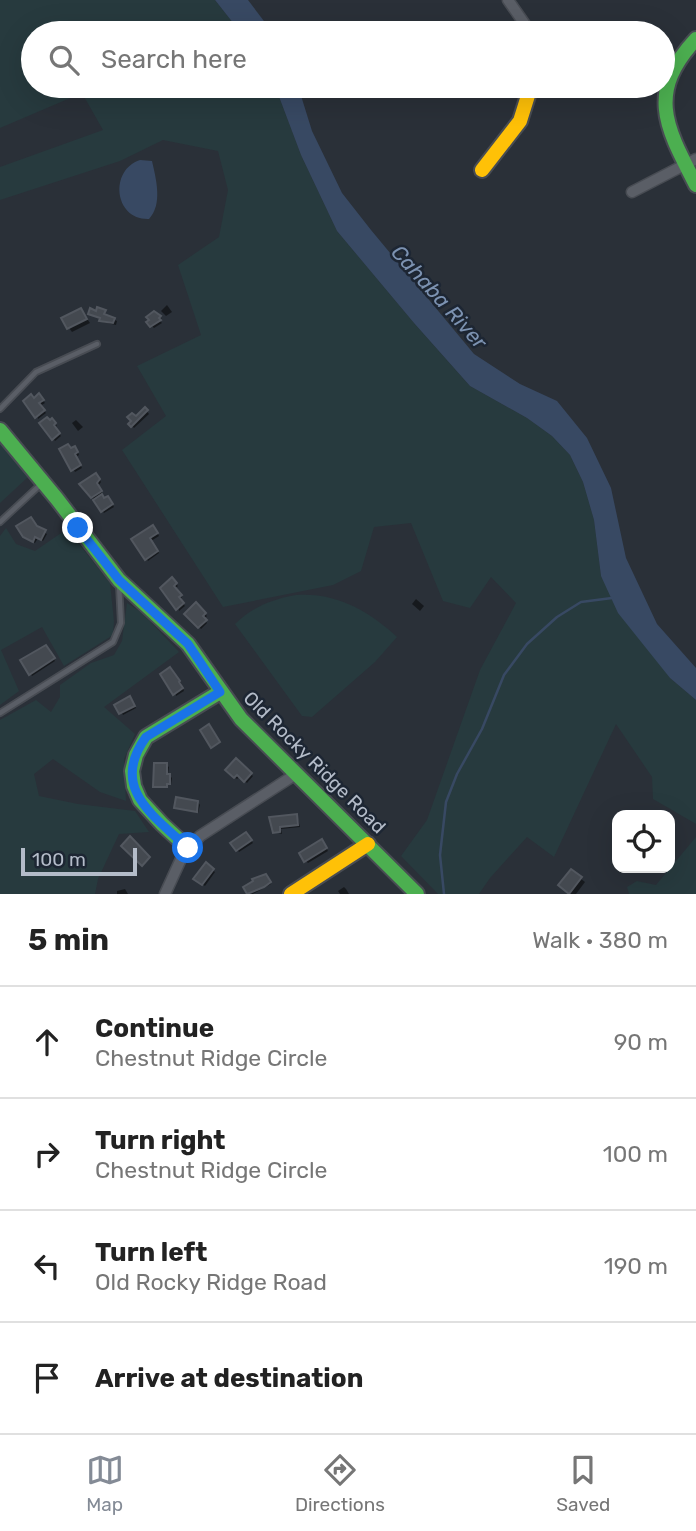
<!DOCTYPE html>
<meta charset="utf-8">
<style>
body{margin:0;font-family:Rubik,sans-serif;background:#f2f2f2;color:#222}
.controls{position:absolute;right:21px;bottom:21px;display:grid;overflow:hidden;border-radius:14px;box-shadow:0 7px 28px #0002}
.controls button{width:63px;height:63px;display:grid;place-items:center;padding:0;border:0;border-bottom:2px solid #e0e0e0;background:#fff;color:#222;font:35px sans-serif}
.scale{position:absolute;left:21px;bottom:18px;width:116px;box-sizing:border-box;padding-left:7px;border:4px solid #b4bcc9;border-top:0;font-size:19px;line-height:24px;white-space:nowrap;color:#b4bcc9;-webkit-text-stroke:5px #1d2633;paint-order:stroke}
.stop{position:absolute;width:21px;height:21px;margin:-16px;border:5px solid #1a73e8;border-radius:50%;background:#fff}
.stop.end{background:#1a73e8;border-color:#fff;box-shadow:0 2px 7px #0008}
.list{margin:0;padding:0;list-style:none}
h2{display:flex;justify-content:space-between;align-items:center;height:91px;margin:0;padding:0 28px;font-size:30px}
h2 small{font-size:23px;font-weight:400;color:#767676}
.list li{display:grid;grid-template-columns:46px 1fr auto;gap:21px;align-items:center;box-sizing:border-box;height:112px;padding:0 28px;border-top:2px solid #e0e0e0}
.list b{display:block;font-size:26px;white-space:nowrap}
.list p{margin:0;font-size:23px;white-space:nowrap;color:#767676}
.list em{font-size:23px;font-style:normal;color:#767676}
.icon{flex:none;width:38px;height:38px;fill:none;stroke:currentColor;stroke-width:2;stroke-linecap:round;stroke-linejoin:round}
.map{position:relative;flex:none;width:696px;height:894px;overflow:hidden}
.search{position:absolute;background:#fff;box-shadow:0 7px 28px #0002;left:21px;right:21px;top:21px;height:77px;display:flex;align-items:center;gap:18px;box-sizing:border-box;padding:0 24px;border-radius:38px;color:#767676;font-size:26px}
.sheet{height:539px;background:#fff}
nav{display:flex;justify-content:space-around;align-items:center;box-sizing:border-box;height:98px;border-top:2px solid #e0e0e0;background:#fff;font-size:19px;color:#767676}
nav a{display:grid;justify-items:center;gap:4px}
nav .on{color:#848b96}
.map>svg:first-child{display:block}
.green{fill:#273a3e}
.water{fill:#384963}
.shadow{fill:#0007}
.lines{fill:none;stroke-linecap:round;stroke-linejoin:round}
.stream{stroke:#384963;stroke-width:2.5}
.building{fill:#444950;stroke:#52575f;stroke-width:2}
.lane-casing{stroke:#484c53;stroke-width:8}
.street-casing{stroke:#484c53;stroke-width:13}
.fast-casing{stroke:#484c53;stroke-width:18}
.slow-casing{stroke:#484c53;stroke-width:18}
.lane{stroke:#5a5e66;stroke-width:4.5}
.street{stroke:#5a5e66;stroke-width:10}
.fast{stroke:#4caf50;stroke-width:14}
.slow{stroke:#ffc107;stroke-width:14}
.route{stroke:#1a73e8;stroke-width:9}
.labels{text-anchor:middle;stroke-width:5;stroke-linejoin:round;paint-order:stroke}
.street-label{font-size:19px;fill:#b4bcc9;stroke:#1d2633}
.water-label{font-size:21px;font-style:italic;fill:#7c92b1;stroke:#1d2633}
</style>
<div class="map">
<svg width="696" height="894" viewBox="0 0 696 894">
<rect width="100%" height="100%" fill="#2a3038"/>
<g class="green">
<polygon points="0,0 215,0 241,33 33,33 33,86 275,86 301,155 337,231 414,323 470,386 527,418 552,436 570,455 583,482 594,520 601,576 670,678 696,700 696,824 653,799 652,777 616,724 554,857 527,837 490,878 479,894 438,894 401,856 427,820 480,670 516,603 491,577 470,608 443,601 411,523 374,527 361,571 333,585 223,607 122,450 166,416 137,366 201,335 178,265 219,237 228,190 218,151 163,140 120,161 0,200 0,167 103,130 82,93 0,128"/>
<polygon points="0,441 28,477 0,503"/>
<polygon points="6,528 16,544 35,551 67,529 110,583 114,621 113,635 64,666 42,627 1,650 19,691 0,705 0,536"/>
<path d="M296 595C336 592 369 611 397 637L375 662 312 717 302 716 235 624C252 607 273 599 296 595Z"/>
<polygon points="127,603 142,613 179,652 104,707 135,734 124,759 126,801 100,792 53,759 34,774 39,796 78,804 135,811 149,832 119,834 98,879 95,894 0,894 0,720 36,700 51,712 60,697 60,685 91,663 114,655 122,641"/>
<polygon points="696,837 696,894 629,894 627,887 637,881 656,885"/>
</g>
<g class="water">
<polygon points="215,0 248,0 273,33 241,33"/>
<polygon points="275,86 298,86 312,131 342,193 371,230 474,354 520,384 557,401 587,438 611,488 626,558 657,624 696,668 696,700 670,678 618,613 601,576 594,520 583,482 570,455 552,436 527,418 470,386 414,323 337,231 301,155"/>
<path d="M140 160 152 161C156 179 163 204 149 219 114 220 109 170 140 160Z"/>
</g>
<g class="shadow">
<polygon points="167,305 172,312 166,316 161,311"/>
<polygon points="81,310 90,323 72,332 69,328"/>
<polygon points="105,312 106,316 117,321 116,325 103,322 102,319 90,313"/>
<polygon points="154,313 162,319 160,321 162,323 154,328 149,323"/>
<polygon points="39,396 45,403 40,406 46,413 38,419 34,400"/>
<polygon points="145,409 149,414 134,428 130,424"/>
<polygon points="52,420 57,426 54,428 61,436 55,441 42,424"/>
<polygon points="76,420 83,427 78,431 72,423"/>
<polygon points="62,450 77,450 79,455 76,457 82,468 75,472"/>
<polygon points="98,477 101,482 98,486 103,494 100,495 105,500 110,500 114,507 104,513 92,497"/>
<polygon points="37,528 47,534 43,541 38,538 35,543 28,539"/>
<polygon points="155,529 159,536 151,541 159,553 148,561 133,540"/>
<polygon points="172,580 178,586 174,589 182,598 180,600 185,606 179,611"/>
<polygon points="416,599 424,606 420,611 412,604"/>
<polygon points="196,605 207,616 204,619 207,623 201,629 187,614"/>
<polygon points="48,649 55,661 32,676 30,673"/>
<polygon points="170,670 181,683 184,691 176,696"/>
<polygon points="132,700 136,708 123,715 117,705"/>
<polygon points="236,761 253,776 247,783 240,776 237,779 227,770"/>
<polygon points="166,765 169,767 168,774 172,778 171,785 168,785 168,788 158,788 155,786"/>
<polygon points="198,802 200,805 198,813 176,807"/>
<polygon points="297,816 300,827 281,829 282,834 275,832 271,818"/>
<polygon points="248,836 253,843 239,852 232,843"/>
<polygon points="324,844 328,851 308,863 306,861"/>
<polygon points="206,865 215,872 205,886 196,879"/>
<polygon points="571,871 585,882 576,894 570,894 564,889"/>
<polygon points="268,878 271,884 253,894 249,893"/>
<polygon points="344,887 346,889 349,894 340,894 338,891"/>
<polygon points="125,889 128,894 117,894 117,891"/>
</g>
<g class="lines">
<polyline class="stream" points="444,894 440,855 446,802 457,774 482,729 504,675 527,644 557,617 581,602 612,598"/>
</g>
<g class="building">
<polygon points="97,307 106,310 104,314 115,318 113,323 99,321 100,318 88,314 90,308 96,311"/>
<polygon points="81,308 87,319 67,329 61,318"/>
<polygon points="154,311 161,316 159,318 161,320 150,327 146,322 149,320 146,317"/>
<polygon points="39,393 44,400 39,403 45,410 35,418 23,401 31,394 34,398"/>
<polygon points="145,407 148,410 131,427 128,424 131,421 127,417 132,413 136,416"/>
<polygon points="47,417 50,420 52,418 56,423 54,425 60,433 52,440 39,423"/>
<polygon points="68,444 71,448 75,446 78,452 75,454 81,465 71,471 59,449"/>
<polygon points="96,473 100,479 97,483 102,491 91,498 79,484"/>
<polygon points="102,494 104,498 108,496 113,504 101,512 93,500"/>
<polygon points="31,517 37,526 46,530 41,540 35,537 33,542 23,537 16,526"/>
<polygon points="153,525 158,533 150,538 158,551 145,560 131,539"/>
<polygon points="172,577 177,583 174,586 182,595 179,597 184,603 176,610 160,588"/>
<polygon points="196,602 206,613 203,616 207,620 198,628 184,614"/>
<polygon points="46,645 55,658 29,675 20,660"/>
<polygon points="170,667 180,681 179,682 183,688 173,695 160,674"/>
<polygon points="130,696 135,706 119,714 114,705"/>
<polygon points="209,724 220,742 211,748 200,730"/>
<polygon points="236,758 252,773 244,782 237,775 234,778 225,770"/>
<polygon points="154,763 167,763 167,774 170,774 170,784 167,784 167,787 153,787"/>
<polygon points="176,797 198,801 197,812 174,808"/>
<polygon points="297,814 298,825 280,827 280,832 273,833 269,817"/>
<polygon points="246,832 252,840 236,851 230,843"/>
<polygon points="130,836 150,857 142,866 121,846"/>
<polygon points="322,839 327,848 304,862 299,853"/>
<polygon points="206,862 214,869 202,885 193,879"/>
<polygon points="571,869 582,877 569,894 558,885"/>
<polygon points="266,874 271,882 264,887 247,894 243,887 253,881 252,879"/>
</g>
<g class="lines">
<defs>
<g id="lane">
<polyline points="0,409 36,372 97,344"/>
<polyline points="0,522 40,485"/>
<polyline points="0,713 113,642 121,623 119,584"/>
</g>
<g id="street">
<polyline points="508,0 531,33"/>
<polyline points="632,192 696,159"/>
<polyline points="165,894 181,859 200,836 296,774"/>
</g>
<g id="fast">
<path d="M696 39C646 93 666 127 696 185"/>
<polyline points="0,430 57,499 119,580 188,644 241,719 417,894"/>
<polyline points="188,848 162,824 140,800 134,786 132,771 136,755 146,737 220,692"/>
</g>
<g id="slow">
<polyline points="482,170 520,121 531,86"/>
<polyline points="291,894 368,844"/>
</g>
</defs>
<use href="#lane" class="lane-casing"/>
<use href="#street" class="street-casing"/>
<use href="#fast" class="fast-casing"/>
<use href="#slow" class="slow-casing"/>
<use href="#lane" class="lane"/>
<use href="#street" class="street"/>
<use href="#fast" class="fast"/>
<use href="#slow" class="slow"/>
</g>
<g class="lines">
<path class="route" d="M78 528 119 580 188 644 220 692 146 737C109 788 154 816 188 848"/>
</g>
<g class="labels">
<g class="street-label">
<text transform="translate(315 762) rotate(45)" y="7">Old Rocky Ridge Road</text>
</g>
<g class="water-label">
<text transform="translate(439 297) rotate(48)" y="7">Cahaba River</text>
</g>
</g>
</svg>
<div class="controls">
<button><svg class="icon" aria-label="locate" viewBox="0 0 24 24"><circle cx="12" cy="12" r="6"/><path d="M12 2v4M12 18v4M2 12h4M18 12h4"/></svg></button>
</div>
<div class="scale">100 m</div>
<div class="stop" style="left:188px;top:848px"></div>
<div class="stop end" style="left:78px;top:528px"></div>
<div class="search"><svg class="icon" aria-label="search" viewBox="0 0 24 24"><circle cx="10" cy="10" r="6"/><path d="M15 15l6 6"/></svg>Search here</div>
</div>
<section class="sheet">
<h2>5 min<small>Walk · 380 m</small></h2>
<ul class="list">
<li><svg class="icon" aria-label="ahead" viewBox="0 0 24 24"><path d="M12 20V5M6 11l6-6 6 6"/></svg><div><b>Continue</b><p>Chestnut Ridge Circle</p></div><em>90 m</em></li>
<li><svg class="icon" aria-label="right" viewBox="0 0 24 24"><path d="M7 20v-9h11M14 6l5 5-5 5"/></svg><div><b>Turn right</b><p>Chestnut Ridge Circle</p></div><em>100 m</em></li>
<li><svg class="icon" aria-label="left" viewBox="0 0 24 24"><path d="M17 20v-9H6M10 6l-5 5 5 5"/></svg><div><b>Turn left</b><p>Old Rocky Ridge Road</p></div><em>190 m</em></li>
<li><svg class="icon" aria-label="arrive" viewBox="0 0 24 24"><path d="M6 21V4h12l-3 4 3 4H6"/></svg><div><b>Arrive at destination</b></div></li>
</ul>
</section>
<nav>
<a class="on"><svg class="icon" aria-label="map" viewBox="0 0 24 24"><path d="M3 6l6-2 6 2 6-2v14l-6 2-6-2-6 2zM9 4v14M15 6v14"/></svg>Map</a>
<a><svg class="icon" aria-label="directions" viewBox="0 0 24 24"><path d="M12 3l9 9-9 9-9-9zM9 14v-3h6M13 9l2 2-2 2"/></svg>Directions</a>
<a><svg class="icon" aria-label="saved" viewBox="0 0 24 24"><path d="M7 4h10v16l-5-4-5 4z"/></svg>Saved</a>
</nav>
